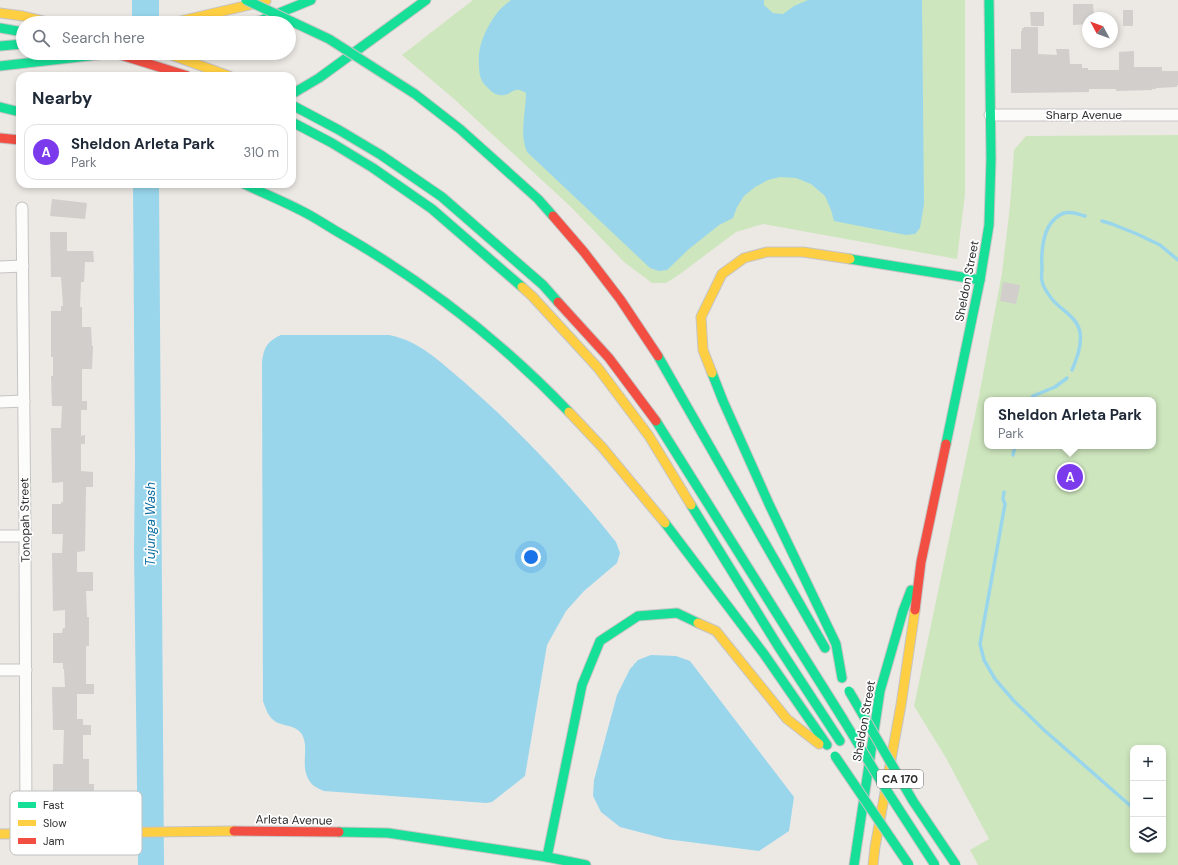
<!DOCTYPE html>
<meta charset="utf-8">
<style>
body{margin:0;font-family:"DM Sans",sans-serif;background:#f2f2f3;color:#1f2937}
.controls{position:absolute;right:12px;bottom:12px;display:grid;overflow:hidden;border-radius:8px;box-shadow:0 2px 6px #0003}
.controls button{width:36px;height:36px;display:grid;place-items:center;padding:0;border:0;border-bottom:1px solid #e0e1e3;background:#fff;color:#1f2937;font:20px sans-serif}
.compass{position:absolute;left:1082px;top:12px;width:36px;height:36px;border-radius:50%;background:#fff;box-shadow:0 2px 6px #0003;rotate:311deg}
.you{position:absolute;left:531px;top:557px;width:14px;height:14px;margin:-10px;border:3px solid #fff;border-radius:50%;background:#1a73e8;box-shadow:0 0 0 6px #1a73e833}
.badge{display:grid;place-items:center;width:26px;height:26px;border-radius:50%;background:#7c3aed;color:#fff;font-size:13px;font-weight:700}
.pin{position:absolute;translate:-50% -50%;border:2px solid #fff;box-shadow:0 1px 4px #0006}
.popup{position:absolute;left:984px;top:397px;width:172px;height:52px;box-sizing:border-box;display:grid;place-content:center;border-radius:8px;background:#fff;filter:drop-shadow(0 1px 3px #0005);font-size:13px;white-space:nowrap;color:#747a83}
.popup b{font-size:15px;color:#1f2937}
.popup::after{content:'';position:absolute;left:50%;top:100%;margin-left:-8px;border:8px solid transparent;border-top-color:#fff}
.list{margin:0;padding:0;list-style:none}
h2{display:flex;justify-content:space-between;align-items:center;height:52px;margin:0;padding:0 16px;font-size:17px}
h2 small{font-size:13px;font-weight:400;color:#747a83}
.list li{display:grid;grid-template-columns:26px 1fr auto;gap:12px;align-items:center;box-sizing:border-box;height:56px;margin:0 8px 8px;padding:0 8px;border:1px solid #e0e1e3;border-radius:12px}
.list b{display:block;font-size:15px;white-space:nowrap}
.list p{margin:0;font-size:13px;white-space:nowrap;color:#747a83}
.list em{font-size:13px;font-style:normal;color:#747a83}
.icon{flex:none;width:22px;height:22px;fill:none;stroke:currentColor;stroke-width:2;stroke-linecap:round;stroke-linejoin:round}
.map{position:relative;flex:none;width:1178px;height:865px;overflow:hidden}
.search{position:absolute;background:#fff;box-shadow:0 2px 6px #0003;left:16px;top:16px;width:280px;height:44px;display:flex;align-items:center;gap:10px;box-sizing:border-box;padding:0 14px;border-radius:22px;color:#747a83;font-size:15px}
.panel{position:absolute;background:#fff;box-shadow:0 2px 6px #0003;left:16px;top:72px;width:280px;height:116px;border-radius:12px}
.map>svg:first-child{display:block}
.green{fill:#cee6be;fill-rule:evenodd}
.water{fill:#99d6ec}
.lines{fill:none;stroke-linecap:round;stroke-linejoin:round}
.stream{stroke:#99d6ec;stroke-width:3.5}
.building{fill:#d1cecb}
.street-casing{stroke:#c5c4c5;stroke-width:13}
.fast-casing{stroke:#c5c4c5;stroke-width:11}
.slow-casing{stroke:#c5c4c5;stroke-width:11}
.jam-casing{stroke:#c5c4c5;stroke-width:11}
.street{stroke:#fcfcfb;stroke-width:11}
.fast{stroke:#16e098;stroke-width:9}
.slow{stroke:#ffcf43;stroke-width:9}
.jam{stroke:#f24e42;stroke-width:9}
.fast-bridge-casing{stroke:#c6c5c4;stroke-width:11;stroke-linecap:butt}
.jam-bridge-casing{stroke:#c6c5c4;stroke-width:11;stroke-linecap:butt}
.fast-bridge{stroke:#16e098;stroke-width:9}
.jam-bridge{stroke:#f24e42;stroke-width:9}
.labels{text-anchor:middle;stroke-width:3.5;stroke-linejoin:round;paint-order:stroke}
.shield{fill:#fff;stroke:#6d6d6d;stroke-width:1}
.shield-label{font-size:11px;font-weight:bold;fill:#2e2e2e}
.street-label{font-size:12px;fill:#2e2e2e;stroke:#fff}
.water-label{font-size:13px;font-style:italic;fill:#0d6fa3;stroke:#fff}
.key{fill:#fff;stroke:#c0c0c0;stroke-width:1}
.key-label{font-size:11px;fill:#2e2e2e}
</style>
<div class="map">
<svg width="1178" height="865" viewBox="0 0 1178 865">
<rect width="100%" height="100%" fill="#ece8e4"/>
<g class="green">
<polygon points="473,0 965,0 965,194 957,259 763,224 736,232 680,274 666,283 652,283 624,262 571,207 453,98 402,55"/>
<path d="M1178 135V865H978L970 850 989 839 946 758 914 706 979 396 1002 273 1010 206 1014 150 1026 136ZM987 400H1153V446H987ZM1133 748H1163V850H1133Z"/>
</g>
<g class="water">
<rect x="132" y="0" width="27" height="23"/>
<path d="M511 0H764V5L773 13 783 14 794 6 808 0H922L924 204 920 228 915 234 906 235 834 221 831 210 825 196 811 184 796 178 780 177 768 180 755 187 744 196 737 207 733 218 719 225 689 249 667 270 659 271 650 268 527 152C519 133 526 112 526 93 512 84 512 97 500 95 494 95 489 89 485 85 480 80 479 72 479 65 477 46 486 28 497 13 501 8 506 4 511 0Z"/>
<polygon points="133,184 159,184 164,865 138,865 134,549 135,462"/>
<path d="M281 335H389C420 341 440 362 463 381 519 430 570 484 616 542L620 553 617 563 584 591 566 611 547 645 525 776 492 802 486 803 324 791C320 789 314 787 311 783 298 767 311 747 301 733 295 725 283 726 276 722 268 717 266 709 263 701L262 363C264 348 266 342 281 335Z"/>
<polygon points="651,655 676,656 690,661 794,797 789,831 759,851 666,839 620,827 601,812 593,796 594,780 617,695 630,669 638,660"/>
</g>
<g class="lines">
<g class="stream">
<polyline points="1102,221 1112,224 1137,234 1160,245 1178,260"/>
<path d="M1072 370C1077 358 1082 345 1080 332 1076 314 1057 309 1049 295 1046 291 1043 286 1042 281 1041 278 1042 273 1042 269 1041 250 1043 221 1064 213 1072 211 1078 214 1085 216"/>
<polyline points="1031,400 1033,396 1055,387 1067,378"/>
<polyline points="1013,455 1015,446"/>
<polyline points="1004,492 1003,499 1005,504 980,644 984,660 995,679 1014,701 1044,730 1133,808"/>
</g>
</g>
<g class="building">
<polygon points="1073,4 1093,4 1094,18 1088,18 1088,24 1073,25"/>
<rect x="1123" y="10" width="10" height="16"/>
<polygon points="1030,12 1044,12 1044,26 1031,26"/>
<polygon points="1024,27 1038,27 1038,54 1057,55 1056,49 1069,49 1070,64 1082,64 1082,68 1088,68 1088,70 1119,70 1119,52 1134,51 1134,67 1162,67 1162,71 1178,71 1178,85 1177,85 1177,87 1156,88 1156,89 1152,89 1152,90 1116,91 1116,89 1089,89 1089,92 1011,93 1011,49 1021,49 1021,31 1022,31 1022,28 1024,28"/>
<polygon points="52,199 87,203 85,219 50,216"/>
<polygon points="50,232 67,232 67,251 93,251 94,262 85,262 84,282 81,282 80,307 82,307 82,327 91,327 92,346 93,346 92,369 82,369 82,401 87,401 87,410 81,410 81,436 85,435 85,444 81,444 81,471 93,472 93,487 86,487 85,551 77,552 77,572 93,572 93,591 86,591 87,617 89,617 89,646 86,646 86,684 94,684 94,694 77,694 77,719 83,719 83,725 91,725 91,735 83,735 83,759 89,759 89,784 94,784 94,805 65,805 64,804 59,804 59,796 53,796 53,764 63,764 64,730 53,730 52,687 65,687 64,669 63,669 63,663 53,663 53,633 62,633 63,628 65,628 65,610 53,611 52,553 62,553 63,534 52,534 52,504 61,504 61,502 63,502 63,482 52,483 51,428 61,428 62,406 52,406 51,376 53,376 53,357 51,357 51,311 61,311 61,306 63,306 61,277 51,277"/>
<polygon points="1003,282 1020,285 1016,304 1000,301"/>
</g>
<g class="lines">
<defs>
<g id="street">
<polyline points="990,115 1178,115"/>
<polyline points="22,208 25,536 26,833"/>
<polyline points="0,267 23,266"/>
<polyline points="0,402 24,401"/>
<polyline points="0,536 25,536"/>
<polyline points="0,670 26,670"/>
</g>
<g id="fast">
<polyline points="251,23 262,20 311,0"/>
<polyline points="0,28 23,32"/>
<polyline points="0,46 23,44"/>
<polyline points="0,66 115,53"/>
<polyline points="292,94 319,78 426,0"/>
<polyline points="292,105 339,130 381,155 442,197 543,285 558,302"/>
<polyline points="0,107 20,112"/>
<polyline points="292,122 332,143 373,168 432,209 522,287"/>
<path d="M244 184C263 193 283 201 302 211 316 218 329 227 343 235 426 283 503 343 569 412"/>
<polyline points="850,259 980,280"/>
<polyline points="658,356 825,648"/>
<polyline points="712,373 723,401 769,504 836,644 842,678"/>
<polyline points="656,421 843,719"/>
<polyline points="946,444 980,280 989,225 991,159 989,0"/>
<polyline points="691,505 778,646 840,741"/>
<polyline points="665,523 764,654 827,745"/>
<polyline points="339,832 388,833 547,857 586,865"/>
<polyline points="547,857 582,685 600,641 638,616 677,613 698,623"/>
<polyline points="854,865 880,691 903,611 911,590"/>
</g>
<g id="slow">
<polyline points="0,13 23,16 52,23"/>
<polyline points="172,23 266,1"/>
<polyline points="166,53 229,76"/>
<polyline points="522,287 532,296 598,368 649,436 691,505"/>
<polyline points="712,373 703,350 701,317 722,274 744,258 767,252 803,252 850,259"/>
<polyline points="569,412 602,447 665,523"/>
<polyline points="698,623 716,631 787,719 819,744"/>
<polyline points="0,834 234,831"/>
<polyline points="873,865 875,847 901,705 915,610"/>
</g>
<g id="jam">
<polyline points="0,138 20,140"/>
<polyline points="558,302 609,358 656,421"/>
<polyline points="915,610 921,562 946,444"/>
<polyline points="234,831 339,832"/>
</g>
</defs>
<use href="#street" class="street-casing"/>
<use href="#fast" class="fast-casing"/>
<use href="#slow" class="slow-casing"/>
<use href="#jam" class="jam-casing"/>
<use href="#street" class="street"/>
<use href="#fast" class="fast"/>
<use href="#slow" class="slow"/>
<use href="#jam" class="jam"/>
<defs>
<g id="fast-bridge">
<polyline points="246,0 329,39 415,94 460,129 538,199 553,216"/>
<polyline points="849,691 913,801 956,865"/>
<polyline points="843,719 880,780 935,865"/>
<polyline points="835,756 909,865"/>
</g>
<g id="jam-bridge">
<polyline points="114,53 188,76"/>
<polyline points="553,216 584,252 620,299 658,356"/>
</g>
</defs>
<use href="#fast-bridge" class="fast-bridge-casing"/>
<use href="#jam-bridge" class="jam-bridge-casing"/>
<use href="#fast-bridge" class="fast-bridge"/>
<use href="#jam-bridge" class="jam-bridge"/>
</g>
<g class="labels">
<rect class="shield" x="877" y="770" width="46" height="18" rx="3"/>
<g class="shield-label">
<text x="900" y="783">CA 170</text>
</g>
<g class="street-label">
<text x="1084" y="119">Sharp Avenue</text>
<text transform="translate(967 281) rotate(-79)" y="4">Sheldon Street</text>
<text transform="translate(25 520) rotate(-91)" y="4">Tonopah Street</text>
<text transform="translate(864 721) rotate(-80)" y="4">Sheldon Street</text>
<text transform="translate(294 820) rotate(1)" y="4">Arleta Avenue</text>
</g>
<g class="water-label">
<text transform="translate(150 524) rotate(-90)" y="5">Tujunga Wash</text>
</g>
</g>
<rect x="10" y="791" width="132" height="64" rx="6" class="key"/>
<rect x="18" y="802" width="18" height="6" fill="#16e098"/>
<rect x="18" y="820" width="18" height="6" fill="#ffcf43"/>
<rect x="18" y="838" width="18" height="6" fill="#f24e42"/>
<g class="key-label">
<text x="43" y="809">Fast</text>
<text x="43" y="827">Slow</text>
<text x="43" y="845">Jam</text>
</g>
</svg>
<div class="controls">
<button>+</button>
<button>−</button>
<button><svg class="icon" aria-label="layers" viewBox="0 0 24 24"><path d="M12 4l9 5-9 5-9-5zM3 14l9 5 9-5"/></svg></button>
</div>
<svg class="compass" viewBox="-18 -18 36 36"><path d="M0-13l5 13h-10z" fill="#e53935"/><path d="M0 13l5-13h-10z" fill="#747a83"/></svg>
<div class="you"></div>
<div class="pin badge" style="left:1070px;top:477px">A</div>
<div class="popup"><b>Sheldon Arleta Park</b>Park</div>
<div class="search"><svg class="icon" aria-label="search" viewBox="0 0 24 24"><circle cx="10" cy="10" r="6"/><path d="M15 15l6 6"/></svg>Search here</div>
<section class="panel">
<h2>Nearby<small></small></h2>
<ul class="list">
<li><span class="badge">A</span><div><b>Sheldon Arleta Park</b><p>Park</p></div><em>310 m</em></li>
</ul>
</section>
</div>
